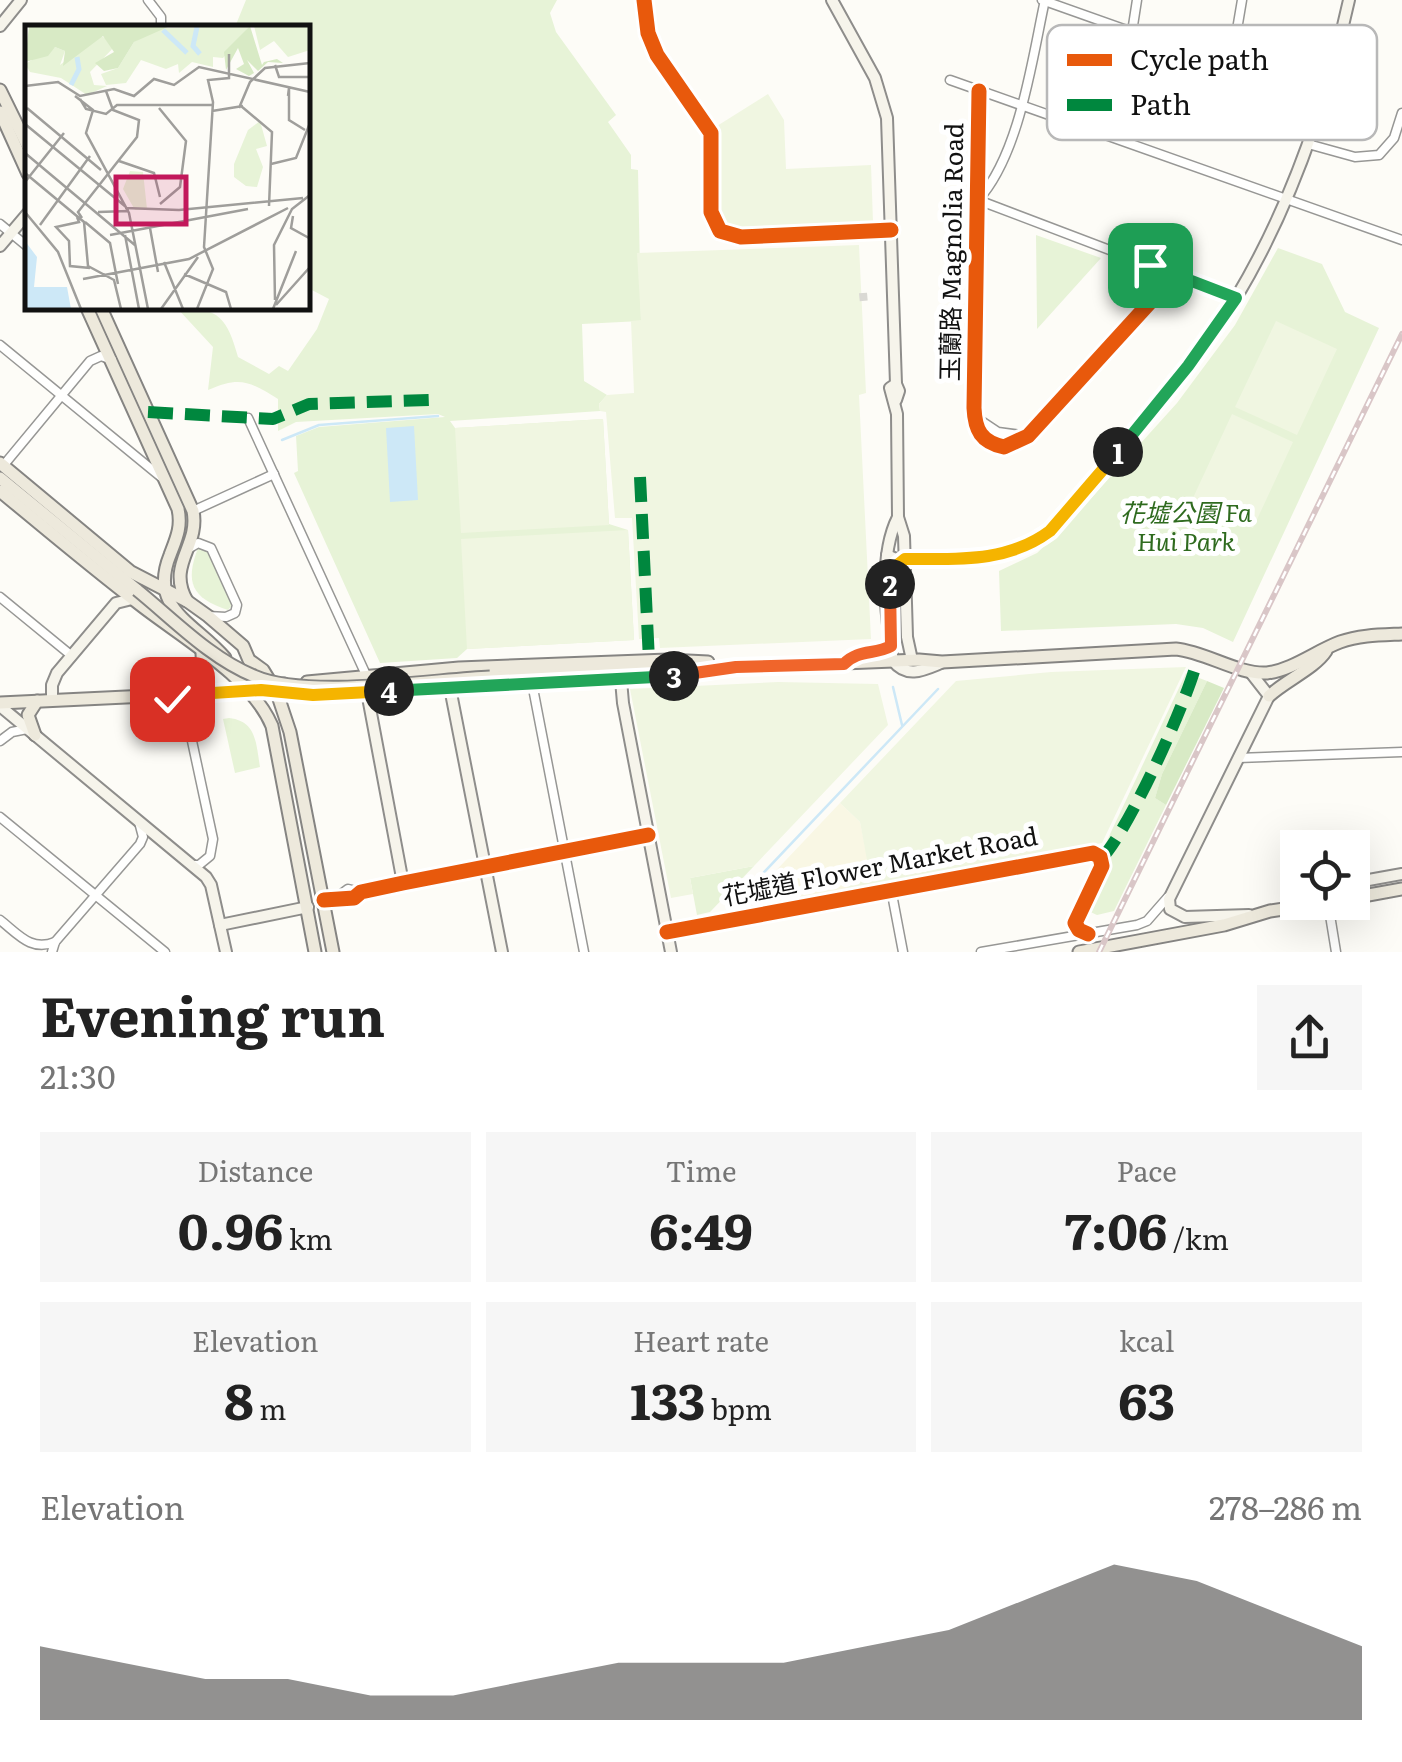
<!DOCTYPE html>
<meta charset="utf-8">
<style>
body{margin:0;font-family:Literata,"Noto Sans TC",serif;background:#f6f6f6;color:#222;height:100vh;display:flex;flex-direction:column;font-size:38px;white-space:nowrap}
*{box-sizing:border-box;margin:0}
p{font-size:32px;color:#767676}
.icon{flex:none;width:55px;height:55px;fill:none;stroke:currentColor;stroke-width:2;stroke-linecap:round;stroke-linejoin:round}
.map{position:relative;height:952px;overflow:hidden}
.details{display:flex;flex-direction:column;background:#fff;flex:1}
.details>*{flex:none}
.tools{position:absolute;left:1280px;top:830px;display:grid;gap:20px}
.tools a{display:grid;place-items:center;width:90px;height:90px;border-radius:0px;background:#fff;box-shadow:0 10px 40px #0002;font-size:50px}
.pin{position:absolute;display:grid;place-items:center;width:85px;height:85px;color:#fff;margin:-42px;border-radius:20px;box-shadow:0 5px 15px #0006}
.km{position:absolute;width:50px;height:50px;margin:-25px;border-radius:50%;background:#222;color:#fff;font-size:28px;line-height:50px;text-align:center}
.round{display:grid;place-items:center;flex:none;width:105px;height:105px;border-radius:0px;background:#f6f6f6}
.summary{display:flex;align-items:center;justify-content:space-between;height:170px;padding:0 40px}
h1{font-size:55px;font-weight:700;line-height:75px}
.metrics{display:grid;grid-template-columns:repeat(3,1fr);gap:15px;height:170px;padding:10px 40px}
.metrics div{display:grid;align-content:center;border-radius:0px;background:#f6f6f6;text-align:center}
.metrics b{font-size:50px;font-weight:700}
.metrics small{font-size:28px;font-weight:400}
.metrics p{font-size:28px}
.chart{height:280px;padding:20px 40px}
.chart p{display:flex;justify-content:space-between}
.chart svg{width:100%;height:180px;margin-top:10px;fill:#646362;opacity:.7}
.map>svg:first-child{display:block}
</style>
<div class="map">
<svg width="1402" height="952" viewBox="0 0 1402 952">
<rect width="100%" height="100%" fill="#fdfcf7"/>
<!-- farmland -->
<path fill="#f9f7e4" d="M 840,803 L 860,822 L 868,861 L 843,866 L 848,892 L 755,909 L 747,901 Z"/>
<!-- green -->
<g fill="#e7f3d7">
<path d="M 246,0 L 557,0 L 550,13 L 556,32 L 616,115 L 608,122 L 631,155 L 631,169 L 638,170 L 641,321 L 582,324 L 584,381 L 607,395 L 599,404 L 600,411 L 450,421 L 455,428 L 603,419 L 609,524 L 628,530 L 634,640 L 467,649 L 457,658 L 380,663 L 294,473 L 298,471 L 296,436 L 319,427 L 445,417 L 438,414 L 296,422 L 278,431 L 278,399 C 249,381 240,376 208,390 L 213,347 L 177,308 C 218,307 227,317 238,357 L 269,374 L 279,366 L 288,371 L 317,329 L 329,299 L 308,288 L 308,28 L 235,27 Z"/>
<path d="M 1036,235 L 1101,258 L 1037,329 L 1037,321 Z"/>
<path d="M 1278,248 L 1322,264 L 1345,312 L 1379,328 L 1233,642 L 1203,628 L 1176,624 L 1001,631 L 999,571 L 1037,553 L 1065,527 L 1177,403 L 1235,325 Z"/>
<path d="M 203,547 L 209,552 L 233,604 L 228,610 C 191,598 185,582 198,548 Z"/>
<path d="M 1186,673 L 1207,681 L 1162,774 L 1155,798 L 1166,805 L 1114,911 L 1097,915 L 1086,910 L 1112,854 L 1103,849 Z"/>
<path d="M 229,718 C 257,721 256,744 260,767 L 235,773 L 223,719 Z"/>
<path d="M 754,866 L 710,912 L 697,915 L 690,878 Z"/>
</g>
<!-- forest -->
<path fill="#d8eac5" d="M 1207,681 L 1224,688 L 1166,805 L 1155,798 L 1162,774 Z"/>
<!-- pitch -->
<g fill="#f0f6e1">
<path d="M 768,94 L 784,120 L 786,169 L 871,165 L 873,222 L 735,228 L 724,222 L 720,212 L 721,141 L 717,126 Z"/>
<path d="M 859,245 L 866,393 L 859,395 L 871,639 L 660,648 L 659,638 L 639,639 L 632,518 L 615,518 L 606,412 L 600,411 L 599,404 L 607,395 L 634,393 L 631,321 L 641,320 L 637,253 Z"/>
<path d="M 1276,321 L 1337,349 L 1297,435 L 1235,407 Z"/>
<path d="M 1232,414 L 1293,442 L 1253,528 L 1192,500 Z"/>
<path d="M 603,419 L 609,525 L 461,533 L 455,428 Z"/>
<path d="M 628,530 L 634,640 L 467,649 L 461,539 Z"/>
<path d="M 1186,667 L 1102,843 L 848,892 L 843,866 L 867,860 L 860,822 L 840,803 L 956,681 L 1051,672 Z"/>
<path d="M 778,682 L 878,684 L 888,725 L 754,866 L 690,878 L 693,894 L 671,898 L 630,689 Z"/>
</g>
<!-- water -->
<path fill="#cde8f7" d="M 414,426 L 418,500 L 390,502 L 386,428 Z"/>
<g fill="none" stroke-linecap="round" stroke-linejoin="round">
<!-- stream -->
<g stroke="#cde8f7" stroke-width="2.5">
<path d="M 282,440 L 319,425 L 438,416"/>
<path d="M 893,687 L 902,725"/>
<path d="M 731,907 L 938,689"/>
</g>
<!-- street-tunnel -->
<path stroke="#dad9d4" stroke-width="8" stroke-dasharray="8 4" stroke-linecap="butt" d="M 863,293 L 864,304"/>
<!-- street casing -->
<g stroke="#979795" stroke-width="11">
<g id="street">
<path d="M 148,0 L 161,17 L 161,28"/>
<path d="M 644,0 L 648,33 L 657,55 L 711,133 L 711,212 L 720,231 L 741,237 L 891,230"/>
<path d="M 1042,0 L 1324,100"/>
<path d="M 1045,0 C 1032,59 1020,154 978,200 L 1236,298"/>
<path d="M 1132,32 L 1137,0"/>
<path d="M 1231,65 L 1242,0"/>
<path d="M 950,80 L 1402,240"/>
<path d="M 979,91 L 974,408 C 975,430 981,442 1004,447 L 1028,436 L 1175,275"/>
<path d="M 1308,144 L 1355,157 L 1379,155 L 1394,138 L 1402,113"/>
<path d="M 0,224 L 28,247"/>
<path d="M 0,345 L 161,477"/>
<path d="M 248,418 L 367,677"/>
<path d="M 977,418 L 998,432 L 1028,436"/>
<path d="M 3,466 L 90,361 L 101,356 L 112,360"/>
<path d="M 193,511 L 274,474"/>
<path d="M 188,549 L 198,543 L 211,548 L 237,605 L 235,613 L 226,617 L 208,616"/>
<path d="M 0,597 L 72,656"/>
<path d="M 532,683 L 584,952"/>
<path d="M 169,698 L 186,713 L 213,839 L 210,856 L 199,865 L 192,865"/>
<path d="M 0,741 L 12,732 L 27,729"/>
<path d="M 1238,758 L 1402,752"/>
<path d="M 0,817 L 165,952"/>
<path d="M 403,883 L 648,835"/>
<path d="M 891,889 L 903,952"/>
<path d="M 336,898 L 348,889 L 361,892"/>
<path d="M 1328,903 L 1336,952"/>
<path d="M 0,920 C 18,934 31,952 55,942"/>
<path d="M 667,932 L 1093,853 L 1100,857 L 1102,866 L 1075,923 L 1079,930 L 1088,934"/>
<path d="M 52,952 L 55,942 L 140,844 L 143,837 L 139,822"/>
<path d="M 981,952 L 1137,925 L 1147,921 L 1168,897"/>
</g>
</g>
<!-- secondary casing -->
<g stroke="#8e8d8b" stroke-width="14">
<g id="secondary">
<path d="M 832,0 L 875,78 L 887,118 L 896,384 L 899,391 L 896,400"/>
<path d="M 0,26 L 21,0"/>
<path d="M 0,246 L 28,213"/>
<path d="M 896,384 L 890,388 L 897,414 L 898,517 L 904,536 L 907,637 L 912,660"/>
<path d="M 898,517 C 878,556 886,618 893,661 C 907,679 924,670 941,663"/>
<path d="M 887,555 L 896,559 C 938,559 986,565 1025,547 C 1060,531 1085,490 1110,461 C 1154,409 1200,357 1236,298 C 1291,206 1326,104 1349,0"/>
<path d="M 621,680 L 623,703 L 671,952"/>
<path d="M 449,683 L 502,952"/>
<path d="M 52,700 L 52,685 L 57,673 L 116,603 L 132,599"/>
<path d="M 0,706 L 206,877 L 211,885 L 226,952"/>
<path d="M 1352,883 L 1402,874"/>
<path d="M 324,900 L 354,898 L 361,892 L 403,883 L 367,692"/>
<path d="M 1249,915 L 1185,917 L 1170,909 L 1169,899 L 1269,696 L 1251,673"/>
<path d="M 220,925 L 308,907"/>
</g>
</g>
<!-- primary casing -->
<g stroke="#858482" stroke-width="15">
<g id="primary">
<path d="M 0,90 L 28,147"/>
<path d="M 0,112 L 28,174"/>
<path d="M 87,308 L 178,509 C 182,527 176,539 170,555 C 148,609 195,623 225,658"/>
<path d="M 101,308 L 193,511 C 200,547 166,564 187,601"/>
<path d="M 0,463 L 131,572 L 187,601 L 208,616 L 243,646 L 249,660 L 263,670 L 277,693 L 290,732 L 333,952"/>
<path d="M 0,478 L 137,590"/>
<path d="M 0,491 C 46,529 91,567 138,603 C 181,637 251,676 272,726 L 315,952"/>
<path d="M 844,663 L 856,654 L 891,646"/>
<path d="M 490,677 L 919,660 L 942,662 L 1176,649 C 1206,652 1239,675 1267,673 C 1292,670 1316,651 1340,642 C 1360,635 1381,635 1402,634"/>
<path d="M 307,682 L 459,668 L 668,660 L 708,662"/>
<path d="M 275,692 L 313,695 L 681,675"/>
<path d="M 186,694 L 203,678 L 202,653"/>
<path d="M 1269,696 C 1285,681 1315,668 1326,651"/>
<path d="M 0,703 L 252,691 L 284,684"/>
<path d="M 35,735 L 28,715 L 37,701"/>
<path d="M 1352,898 L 1402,889"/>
<path d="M 1079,952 L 1224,925 L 1270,911 L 1330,902"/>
</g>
</g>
<!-- street -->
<use href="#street" stroke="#fffffe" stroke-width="8"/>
<!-- secondary -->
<use href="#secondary" stroke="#f6f4eb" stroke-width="10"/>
<!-- primary -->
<use href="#primary" stroke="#ede9dc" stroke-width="11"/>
<!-- rail casing -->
<g stroke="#d9c6c7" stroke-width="6">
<path id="rail" d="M 1099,952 L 1402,334"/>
</g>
<!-- rail -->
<use href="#rail" stroke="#fff" stroke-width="2.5" stroke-dasharray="8" stroke-linecap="butt"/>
<!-- primary-bridge casing -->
<g stroke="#858482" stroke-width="15" stroke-linecap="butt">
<path id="primary-bridge" d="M 137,590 C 174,620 210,658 254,676 C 306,699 429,680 490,677"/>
</g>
<!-- primary-bridge -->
<use href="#primary-bridge" stroke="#ede9dc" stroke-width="11"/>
<!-- quiet -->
<g stroke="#00873e" stroke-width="12" stroke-dasharray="25 12" stroke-linecap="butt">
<path d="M 148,412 L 273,419 L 309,404 L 430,400"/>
<path d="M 640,477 L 649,660"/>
<path d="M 1101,859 C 1129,830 1183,709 1195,668"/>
</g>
<!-- cycleway casing -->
<g stroke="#fff" stroke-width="21">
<g id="cycleway">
<path d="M 644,0 L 648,33 L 657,55 L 711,133 L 711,212 L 720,231 L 741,237 L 891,230"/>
<path d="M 979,91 L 974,408 C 975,430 981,442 1004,447 L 1028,436 L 1175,275"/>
<path d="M 324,900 L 354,898 L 361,892 L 403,883 L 648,835"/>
<path d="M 667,932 L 1093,853 L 1100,857 L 1102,866 L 1075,923 L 1079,930 L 1088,934"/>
</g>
</g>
<!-- cycleway -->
<use href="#cycleway" stroke="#e8590c" stroke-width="15"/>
</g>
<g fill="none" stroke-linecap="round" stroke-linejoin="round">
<!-- split-1 casing -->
<g stroke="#fff" stroke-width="20">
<path id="split-1" d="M 1118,452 L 1188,366 L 1236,298 L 1150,265"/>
</g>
<!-- split-2 casing -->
<g stroke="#fff" stroke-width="20">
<path id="split-2" d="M 890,584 L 894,568 L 905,559 C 957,559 1007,563 1050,531 L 1118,452"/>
</g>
<!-- split-3 casing -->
<g stroke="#fff" stroke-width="20">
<path id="split-3" d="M 674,676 L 736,667 L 844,664 C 858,649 875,655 891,646 L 890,584"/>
</g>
<!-- split-4 casing -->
<g stroke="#fff" stroke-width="20">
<path id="split-4" d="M 389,691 L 674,676"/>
</g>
<!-- split-5 casing -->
<g stroke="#fff" stroke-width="20">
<path id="split-5" d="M 172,699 L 165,696 L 261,690 L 313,695 L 389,691"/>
</g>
<!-- split-1 -->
<use href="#split-1" stroke="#22a559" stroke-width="12"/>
<!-- split-2 -->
<use href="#split-2" stroke="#f5b400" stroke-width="12"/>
<!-- split-3 -->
<use href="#split-3" stroke="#f0652b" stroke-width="12"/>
<!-- split-4 -->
<use href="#split-4" stroke="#22a559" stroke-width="12"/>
<!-- split-5 -->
<use href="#split-5" stroke="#f5b400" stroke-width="12"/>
</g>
<g text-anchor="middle" stroke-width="10" stroke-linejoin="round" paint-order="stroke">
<!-- street labels -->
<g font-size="25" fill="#111" stroke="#fff">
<text transform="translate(952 252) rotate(-89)" y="9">玉蘭路 Magnolia Road</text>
<text transform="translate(880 866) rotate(-11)" y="9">花墟道 Flower Market Road</text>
</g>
<!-- park labels -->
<g font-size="25" font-style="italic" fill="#2f6b1f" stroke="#fff">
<text x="1186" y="522">花墟公園 Fa<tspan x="1186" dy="29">Hui Park</tspan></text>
</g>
</g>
<!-- overview -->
<g transform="translate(25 25)">
<rect width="285" height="285" fill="#fdfcf7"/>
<path d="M 225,1 L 198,33 L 188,32 L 188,42 L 167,37 L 154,48 L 153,39 L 141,44 L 116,35 L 101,58 L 81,60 L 76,49 L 93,43 L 109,17 L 133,3 ZM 229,1 L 285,1 L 285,25 L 263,32 L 249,16 L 235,25 ZM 74,10 L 92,19 L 65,47 L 69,60 L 82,61 L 62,70 L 36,53 L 5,47 L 0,39 L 30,22 L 40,26 L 35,40 ZM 235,96 L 242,121 L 231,124 L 238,142 L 232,162 L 221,161 L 209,152 L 209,139 L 223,105 ZM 105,146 L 118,147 L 122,184 L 110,185 L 98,164 Z" fill="#e7f3d7"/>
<path d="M 4,1 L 145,1 L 109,17 L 93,43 L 79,46 L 70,38 L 89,27 L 78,11 L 38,41 L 40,26 L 30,22 L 23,31 L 0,37 ZM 225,1 L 237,40 L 239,37 L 252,34 L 258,38 L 243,37 L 233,46 L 222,35 L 229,48 L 224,51 L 211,44 L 219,39 L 213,23 L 201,45 L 199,27 Z" fill="#d8eac5"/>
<path d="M 0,216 L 12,232 L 9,262 L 42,262 L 46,284 L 0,284 Z" fill="#cde8f7"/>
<path fill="none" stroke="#cde8f7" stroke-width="5" d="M 172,2 L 168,21 L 175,29M 138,5 L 162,28M 46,60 L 54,44 L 52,32"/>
<path fill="none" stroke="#9f9e9b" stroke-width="2.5" d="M 250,40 L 254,52 L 285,52M 0,61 L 33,57 L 55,71 L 89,64 L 109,71 L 129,54 L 149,60 L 174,42 L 285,67M 50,71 L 68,85 L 61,108 L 104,188 L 123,284M 263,71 L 264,63 L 264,95 L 280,105M 55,74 L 61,84 L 81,89 L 92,80 L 188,80M 216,81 L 247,107 L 244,181M 2,83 L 76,145M 134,83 L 161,116 L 155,162 L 135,179M 214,83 L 225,57 L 240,43 L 285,38M 187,86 L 218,81M 0,99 L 101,182M 0,128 L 111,221M 94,136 L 129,148 L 135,172M 246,139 L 271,133 L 285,98M 0,148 L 59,197 L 63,241 L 89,255 L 96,284M 0,157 L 39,108M 100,183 L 154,185 L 278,173M 0,187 L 33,227 L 56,284M 73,187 L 104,186M 268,191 L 266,203 L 284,213M 52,192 L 54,197 L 31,202 L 44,216 L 45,241 L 65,243M 57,193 L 53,187 L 112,112 L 114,95 L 88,85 L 81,66M 60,197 L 85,218 L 93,259M 15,200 L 65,131M 125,203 L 133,247M 85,210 L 223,184M 100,210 L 114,284M 139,237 L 158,284M 159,249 L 201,267 L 206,284M 58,254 L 164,234 L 263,183M 250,275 L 249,220 L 267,184 L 285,170M 251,280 L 285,242M 136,284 L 173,232M 172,284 L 188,244 L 179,222 L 188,77 L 183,55 L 204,53 L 204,29M 248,284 L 271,226"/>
<path fill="#c2185b" fill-opacity="0.15" stroke="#c2185b" stroke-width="5" d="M 91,152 L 161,152 L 161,199 L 91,199 Z"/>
<rect width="285" height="285" fill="none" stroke="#111" stroke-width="5"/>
</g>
<!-- legend -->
<rect x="1047" y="25" width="330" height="115" rx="15" fill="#fff" stroke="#b8b8b8" stroke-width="2.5"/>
<rect x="1067" y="54" width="45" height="12" fill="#e8590c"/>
<rect x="1067" y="99" width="45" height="12" fill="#00873e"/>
<g font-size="28" fill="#111">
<text x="1130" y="70">Cycle path</text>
<text x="1130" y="115">Path</text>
</g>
</svg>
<div class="tools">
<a><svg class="icon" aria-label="locate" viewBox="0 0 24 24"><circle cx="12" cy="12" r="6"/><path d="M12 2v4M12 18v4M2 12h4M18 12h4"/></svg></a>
</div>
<div class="pin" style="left:1150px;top:265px;background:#1e9e55"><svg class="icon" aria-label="arrive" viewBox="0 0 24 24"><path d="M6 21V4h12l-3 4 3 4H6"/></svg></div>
<div class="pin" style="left:172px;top:699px;background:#d93025"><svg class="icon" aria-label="check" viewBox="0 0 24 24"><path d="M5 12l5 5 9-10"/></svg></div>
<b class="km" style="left:1118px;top:452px">1</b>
<b class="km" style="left:890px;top:584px">2</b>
<b class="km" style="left:674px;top:676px">3</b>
<b class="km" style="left:389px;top:691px">4</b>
</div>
<section class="details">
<div class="summary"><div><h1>Evening run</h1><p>21:30</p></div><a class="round"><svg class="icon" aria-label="share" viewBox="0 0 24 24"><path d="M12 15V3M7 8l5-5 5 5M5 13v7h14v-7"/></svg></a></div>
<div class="metrics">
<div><p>Distance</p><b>0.96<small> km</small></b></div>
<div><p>Time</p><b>6:49</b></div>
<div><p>Pace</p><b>7:06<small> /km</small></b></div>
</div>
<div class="metrics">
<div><p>Elevation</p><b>8<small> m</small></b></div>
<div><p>Heart rate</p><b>133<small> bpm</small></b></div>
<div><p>kcal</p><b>63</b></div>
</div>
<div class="chart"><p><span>Elevation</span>278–286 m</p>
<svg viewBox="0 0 160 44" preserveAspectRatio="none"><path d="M0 44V26L10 30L20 34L30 34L40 38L50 38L60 34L70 30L80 30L90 30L100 26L110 22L120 14L130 6L140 10L150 18L160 26V44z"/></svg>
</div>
</section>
